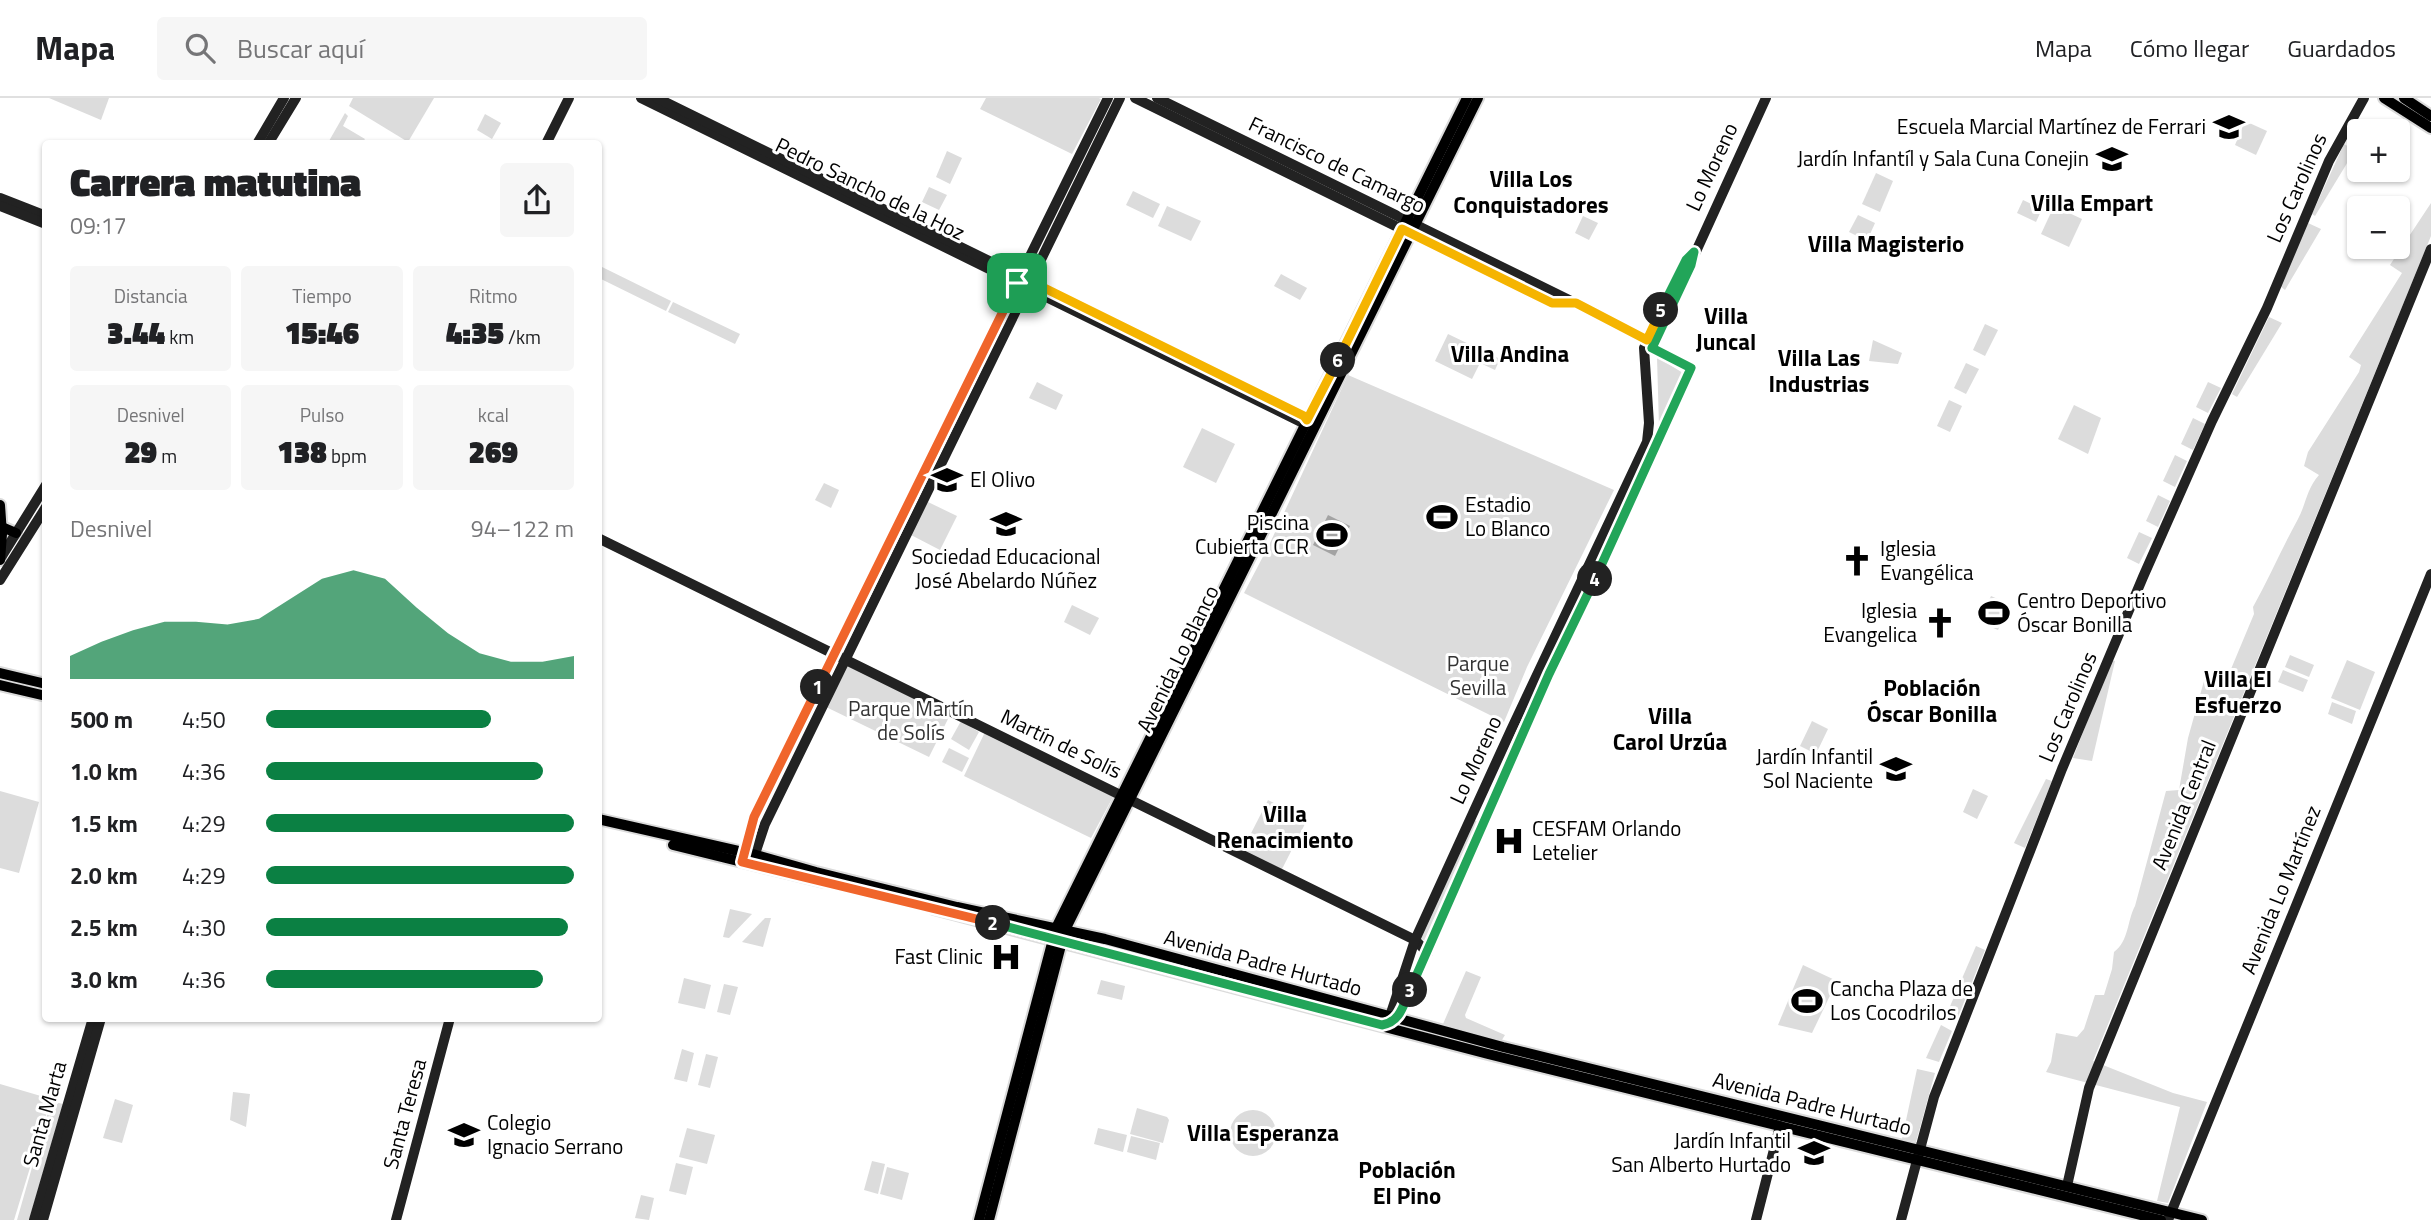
<!DOCTYPE html>
<html lang="es">
<meta charset="utf-8">
<style>
body{margin:0;font-family:"Titillium Web",sans-serif;background:#f6f6f6;color:#202124;height:100vh;display:flex;flex-direction:column;font-size:26px;white-space:nowrap}
*{box-sizing:border-box;margin:0}
p{font-size:23px;color:#757577}
.icon{flex:none;width:38px;height:38px;fill:none;stroke:currentColor;stroke-width:2;stroke-linecap:round;stroke-linejoin:round}
.map{position:relative;flex:1;overflow:hidden}
.drawer{position:absolute;left:42px;top:42px;width:560px;height:882px;display:flex;flex-direction:column;background:#fff;border-radius:7px;box-shadow:0 2px 5px #0004}
.drawer>*{flex:none}
.controls{position:absolute;left:2347px;top:21px;display:grid;gap:14px}
.controls a{display:grid;place-items:center;width:63px;height:63px;border-radius:7px;background:#fff;box-shadow:0 2px 5px #0004;font-size:35px}
.pin{position:absolute;display:grid;place-items:center;width:60px;height:60px;color:#fff;margin:-30px;border-radius:14px;box-shadow:0 4px 10px #0006}
.km{position:absolute;width:35px;height:35px;margin:-18px;border-radius:50%;background:#222;color:#fff;font-size:19px;line-height:35px;text-align:center}
.round{display:grid;place-items:center;flex:none;width:74px;height:74px;border-radius:7px;background:#f6f6f6}
.summary{display:flex;align-items:center;justify-content:space-between;height:119px;padding:0 28px}
h1{font-size:38px;font-weight:800;line-height:52px}
.figures{display:grid;grid-template-columns:repeat(3,1fr);gap:10px;height:119px;padding:7px 28px}
.figures div{display:grid;align-content:center;border-radius:7px;background:#f6f6f6;text-align:center}
.figures b{font-size:30px;font-weight:800}
.figures small{font-size:19px;font-weight:400}
.figures p{font-size:19px}
.chart{height:196px;padding:14px 28px}
.chart p{display:flex;justify-content:space-between}
.chart svg{width:100%;height:126px;margin-top:7px;fill:#0b8043;opacity:.7}
ul{padding:0 28px;list-style:none;font-size:23px}
li{display:grid;grid-template-columns:112px 84px 1fr;align-items:center;height:52px}
li i{height:18px;border-radius:9px;background:#0b8043}
header{display:flex;align-items:center;gap:42px;box-sizing:border-box;height:98px;padding:0 35px;background:#fff;border-bottom:2px solid #e0e0e0}
header strong{font-size:33px}
nav{display:flex;gap:38px;margin-inline-start:auto;font-size:24px}
.search{width:490px;height:63px;background:#f6f6f6;display:flex;align-items:center;gap:18px;box-sizing:border-box;padding:0 24px;border-radius:7px;color:#757577;font-size:26px}
.map>svg:first-child{display:block}
</style>
<header>
<strong>Mapa</strong>
<div class="search"><svg class="icon" aria-label="search" viewBox="0 0 24 24"><circle cx="10" cy="10" r="6"/><path d="M15 15l6 6"/></svg>Buscar aquí</div>
<nav><a>Mapa</a><a>Cómo llegar</a><a>Guardados</a></nav>
</header>
<div class="map">
<svg width="2431" height="1122" viewBox="0 0 2431 1122">
<rect width="100%" height="100%" fill="#fff"/>
<!-- green -->
<g fill="#dcdcdc">
<path d="M 49,0 L 109,0 L 101,22 Z"/>
<path d="M 353,0 L 434,0 L 408,44 L 349,8 Z"/>
<path d="M 986,0 L 1099,0 L 1101,1 L 1072,56 L 980,11 Z"/>
<path d="M 345,15 L 348,18 L 343,28 L 365,41 L 362,45 L 333,45 L 329,43 Z"/>
<path d="M 485,16 L 501,25 L 492,41 L 477,32 Z"/>
<path d="M 2245,23 L 2267,33 L 2256,57 L 2235,47 Z"/>
<path d="M 2344,46 L 2355,52 L 2315,118 L 2312,116 Z"/>
<path d="M 947,53 L 962,60 L 950,86 L 936,79 Z"/>
<path d="M 1876,75 L 1893,83 L 1880,114 L 1862,106 Z"/>
<path d="M 929,89 L 947,97 L 939,112 L 922,104 Z"/>
<path d="M 1133,93 L 1160,106 L 1153,120 L 1126,107 Z"/>
<path d="M 2023,102 L 2042,111 L 2036,124 L 2017,115 Z"/>
<path d="M 2431,105 L 2431,138 L 2093,963 L 2173,995 L 2207,1004 L 2168,1105 L 2157,1103 L 2180,1009 L 2046,974 L 2051,964 L 2056,935 L 2077,939 L 2084,931 L 2095,897 L 2104,897 L 2112,871 L 2114,854 C 2129,843 2127,823 2135,808 L 2166,693 L 2179,692 L 2188,640 L 2204,583 L 2210,579 L 2226,583 L 2254,516 L 2253,509 C 2269,480 2282,450 2298,421 C 2306,406 2307,390 2319,377 L 2304,368 L 2308,354 L 2359,274 L 2361,267 L 2349,259 L 2402,175 L 2390,167 Z"/>
<path d="M 1167,108 L 1201,123 L 1191,143 L 1158,128 Z"/>
<path d="M 2054,108 L 2082,121 L 2069,149 L 2041,136 Z"/>
<path d="M 1858,117 L 1875,125 L 1867,143 L 1849,134 Z"/>
<path d="M 1583,118 L 1598,125 L 1589,142 L 1575,135 Z"/>
<path d="M 2308,125 L 2321,131 L 2285,192 L 2280,188 Z"/>
<path d="M 598,167 L 671,203 L 666,213 L 599,180 Z"/>
<path d="M 1281,176 L 1307,190 L 1300,202 L 1274,188 Z"/>
<path d="M 673,204 L 740,236 L 735,246 L 668,214 Z"/>
<path d="M 2269,219 L 2282,225 L 2237,299 L 2232,296 Z"/>
<path d="M 1985,226 L 1998,232 L 1985,258 L 1973,252 Z"/>
<path d="M 1448,236 L 1500,261 L 1495,272 L 1480,265 L 1472,281 L 1435,263 Z"/>
<path d="M 1873,242 L 1902,255 L 1898,266 L 1869,263 Z"/>
<path d="M 1657,259 L 1683,275 L 1659,329 Z"/>
<path d="M 1966,265 L 1979,271 L 1966,296 L 1954,290 Z"/>
<path d="M 1348,277 L 1614,392 L 1527,569 L 1504,624 L 1244,495 L 1270,445 Z"/>
<path d="M 1037,284 L 1063,297 L 1056,312 L 1029,300 Z"/>
<path d="M 2208,284 L 2221,290 L 2208,315 L 2196,309 Z"/>
<path d="M 1949,302 L 1962,308 L 1950,334 L 1937,328 Z"/>
<path d="M 2074,307 L 2101,320 L 2088,356 L 2058,341 Z"/>
<path d="M 2193,320 L 2205,326 L 2193,352 L 2181,346 Z"/>
<path d="M 1202,330 L 1235,346 L 1216,385 L 1183,369 Z"/>
<path d="M 2175,357 L 2187,363 L 2175,389 L 2163,383 Z"/>
<path d="M 824,385 L 839,392 L 831,410 L 815,402 Z"/>
<path d="M 2158,397 L 2170,403 L 2158,429 L 2146,423 Z"/>
<path d="M 928,404 L 957,418 L 940,452 L 911,437 Z"/>
<path d="M 2139,434 L 2152,440 L 2139,466 L 2127,460 Z"/>
<path d="M 1991,498 L 2009,506 L 1998,532 L 1979,524 Z"/>
<path d="M 1072,507 L 1099,520 L 1090,537 L 1064,524 Z"/>
<path d="M 2290,557 L 2314,567 L 2309,579 L 2285,569 Z"/>
<path d="M 2111,562 L 2115,563 L 2092,663 L 2073,660 Z"/>
<path d="M 2347,562 L 2375,574 L 2360,612 L 2331,600 Z"/>
<path d="M 847,565 L 951,615 L 929,659 L 826,609 Z"/>
<path d="M 2283,572 L 2308,582 L 2303,594 L 2278,584 Z"/>
<path d="M 2332,604 L 2356,613 L 2352,626 L 2328,616 Z"/>
<path d="M 961,623 L 979,634 L 969,652 L 951,641 Z"/>
<path d="M 1812,623 L 1828,631 L 1816,656 L 1800,648 Z"/>
<path d="M 985,634 L 1114,697 L 1091,740 L 964,678 Z"/>
<path d="M 949,650 L 969,660 L 962,674 L 942,664 Z"/>
<path d="M 2046,681 L 2052,683 L 2025,750 L 2014,745 Z"/>
<path d="M 1973,691 L 1988,698 L 1977,721 L 1963,714 Z"/>
<path d="M 0,693 L 39,704 L 19,775 L 0,770 Z"/>
<path d="M 1268,702 L 1307,722 L 1281,773 L 1242,753 Z"/>
<path d="M 1472,720 L 1479,725 L 1425,843 L 1418,839 Z"/>
<path d="M 730,811 L 752,816 L 729,840 L 723,839 Z"/>
<path d="M 765,820 L 771,820 L 763,849 L 742,844 Z"/>
<path d="M 1976,848 L 1985,852 L 1956,924 L 1945,920 Z"/>
<path d="M 1803,867 L 1837,883 L 1812,935 L 1778,927 Z"/>
<path d="M 1466,873 L 1481,879 L 1465,917 L 1466,920 L 1505,937 L 1500,945 L 1444,929 L 1443,926 Z"/>
<path d="M 684,880 L 711,887 L 705,911 L 678,905 Z"/>
<path d="M 1101,882 L 1125,888 L 1122,902 L 1097,896 Z"/>
<path d="M 724,886 L 738,889 L 730,917 L 717,914 Z"/>
<path d="M 1941,927 L 1952,933 L 1939,964 L 1926,960 Z"/>
<path d="M 682,951 L 694,955 L 687,984 L 674,981 Z"/>
<path d="M 706,956 L 718,959 L 710,990 L 698,987 Z"/>
<path d="M 1917,971 L 1935,975 L 1916,1044 L 1902,1041 Z"/>
<path d="M 0,986 L 51,1001 L 14,1122 L 0,1122 Z"/>
<path d="M 233,994 L 250,996 L 246,1029 L 230,1022 Z"/>
<path d="M 115,1001 L 133,1007 L 122,1045 L 103,1040 Z"/>
<path d="M 51,1003 L 63,1006 L 29,1122 L 17,1122 Z"/>
<path d="M 1137,1010 L 1167,1019 L 1169,1022 L 1163,1045 L 1130,1036 Z"/>
<circle cx="1253" cy="1035" r="23"/>
<path d="M 687,1030 L 715,1037 L 707,1066 L 679,1059 Z"/>
<path d="M 1098,1030 L 1127,1037 L 1123,1054 L 1094,1046 Z"/>
<path d="M 1131,1038 L 1160,1045 L 1156,1062 L 1127,1054 Z"/>
<path d="M 872,1063 L 885,1066 L 878,1096 L 864,1092 Z"/>
<path d="M 676,1065 L 693,1069 L 686,1097 L 669,1093 Z"/>
<path d="M 887,1069 L 909,1075 L 902,1102 L 880,1096 Z"/>
<path d="M 641,1097 L 654,1100 L 649,1122 L 635,1120 Z"/>
</g>
<!-- water -->
<path fill="#a3a3a3" d="M 1328,417 L 1350,428 L 1335,458 L 1313,447 Z"/>
<g fill="none" stroke-linecap="round" stroke-linejoin="round">
<!-- primary casing -->
<g stroke="#dbdbdb" stroke-width="14">
<g id="primary">
<path d="M 2384,0 L 2431,30"/>
<path d="M 2404,0 L 2431,18"/>
<path d="M 0,407 L 2,436 L 0,462"/>
<path d="M 2,429 L 16,435"/>
<path d="M 0,575 L 46,586"/>
<path d="M 0,587 L 46,598"/>
<path d="M 598,721 L 756,757 L 816,774 L 957,809 L 1105,841 L 1503,949 L 2202,1122"/>
<path d="M 673,747 L 824,784"/>
<path d="M 934,811 L 1488,956 L 2161,1122"/>
<path d="M 979,1122 L 1056,830 L 1467,0"/>
<path d="M 989,1122 L 1065,832 L 1478,0"/>
</g>
</g>
<!-- secondary -->
<g stroke="#222" stroke-width="10">
<path d="M 641,0 L 1301,324 L 1307,322"/>
<path d="M 657,0 L 1305,318 L 1312,324"/>
<path d="M 1135,0 L 1552,205 L 1562,207 L 1576,205"/>
<path d="M 1157,0 L 1567,201 L 1647,242"/>
<path d="M 257,46 L 284,0"/>
<path d="M 268,46 L 296,0"/>
<path d="M 546,46 L 569,0"/>
<path d="M 0,100 L 46,118"/>
<path d="M 0,108 L 46,126"/>
<path d="M 598,440 L 1415,842 L 1428,855"/>
<path d="M 0,461 L 46,387"/>
<path d="M 0,482 L 46,409"/>
<path d="M 743,759 L 754,718 L 1108,0"/>
<path d="M 753,762 L 765,726 L 1120,0"/>
<path d="M 1390,918 L 1415,842 L 1511,632 L 1647,344 L 1649,325 L 1644,250 L 1686,162 L 1694,154"/>
<path d="M 1398,921 L 1549,576 L 1629,408 L 1691,270 L 1652,250 L 1766,0"/>
<path d="M 2067,1088 L 2089,990 L 2431,151"/>
<path d="M 34,1122 L 93,920"/>
<path d="M 43,1122 L 101,920"/>
<path d="M 396,1122 L 450,920"/>
<path d="M 1756,1122 L 1780,1028"/>
<path d="M 1901,1122 L 1934,999 L 2062,671 L 2143,479 L 2212,323 L 2267,210 L 2329,63 L 2364,0"/>
<path d="M 2168,1122 L 2431,476"/>
</g>
<!-- primary -->
<use href="#primary" stroke="#000" stroke-width="10"/>
</g>
<g fill="none" stroke-linecap="round" stroke-linejoin="round">
<!-- split-1 casing -->
<g stroke="#fff" stroke-width="14">
<path id="split-1" d="M 818,589 L 1017,185"/>
</g>
<!-- split-2 casing -->
<g stroke="#fff" stroke-width="14">
<path id="split-2" d="M 818,589 L 754,719 L 742,764 L 993,825"/>
</g>
<!-- split-3 casing -->
<g stroke="#fff" stroke-width="14">
<path id="split-3" d="M 993,825 L 1382,927 C 1400,924 1403,908 1410,892"/>
</g>
<!-- split-4 casing -->
<g stroke="#fff" stroke-width="14">
<path id="split-4" d="M 1410,892 L 1549,576 L 1595,481"/>
</g>
<!-- split-5 casing -->
<g stroke="#fff" stroke-width="14">
<path id="split-5" d="M 1595,481 L 1691,270 L 1652,250 L 1691,167 L 1694,154 L 1686,162 L 1661,212"/>
</g>
<!-- split-6 casing -->
<g stroke="#fff" stroke-width="14">
<path id="split-6" d="M 1338,262 L 1402,131 L 1552,205 L 1576,205 L 1647,242 L 1661,212"/>
</g>
<!-- split-7 casing -->
<g stroke="#fff" stroke-width="14">
<path id="split-7" d="M 1017,185 L 1020,178 L 1304,318 L 1307,322 L 1338,262"/>
</g>
<!-- split-1 -->
<use href="#split-1" stroke="#f0652b" stroke-width="9"/>
<!-- split-2 -->
<use href="#split-2" stroke="#f0652b" stroke-width="9"/>
<!-- split-3 -->
<use href="#split-3" stroke="#22a559" stroke-width="9"/>
<!-- split-4 -->
<use href="#split-4" stroke="#22a559" stroke-width="9"/>
<!-- split-5 -->
<use href="#split-5" stroke="#22a559" stroke-width="9"/>
<!-- split-6 -->
<use href="#split-6" stroke="#f5b400" stroke-width="9"/>
<!-- split-7 -->
<use href="#split-7" stroke="#f5b400" stroke-width="9"/>
</g>
<!-- icons -->
<defs>
<g id="school-bare" transform="scale(2.415)"><path d="M0-5L7-2L0 1L-7-2ZM-4 1L0 2.5L4 1V4Q0 6-4 4Z" fill="#000" stroke="#fff" stroke-width="2.5" paint-order="stroke"/></g>
<g id="stadium-bare" transform="scale(2.415)"><path d="M0-5a6.5 5 0 1 0 0 10a6.5 5 0 1 0 0-10ZM-3.5-1.8h7v3.6h-7Z" fill="#000" stroke="#fff" stroke-width="2.5" paint-order="stroke"/></g>
<g id="church-bare" transform="scale(2.415)"><path d="M-1.2-6h2.4v3.5h3.3v2.4h-3.3V6h-2.4V-.1h-3.3v-2.4h3.3Z" fill="#000" stroke="#fff" stroke-width="2.5" paint-order="stroke"/></g>
<g id="hospital-bare" transform="scale(2.415)"><path d="M-5-5h3v3.5h4V-5h3V5h-3V1.5h-4V5h-3Z" fill="#000" stroke="#fff" stroke-width="2.5" paint-order="stroke"/></g>
</defs>
<g fill-rule="evenodd">
<use href="#school-bare" x="2229" y="29"/>
<use href="#school-bare" x="2112" y="61"/>
<use href="#school-bare" x="947" y="382"/>
<use href="#stadium-bare" x="1442" y="419"/>
<use href="#school-bare" x="1006" y="426"/>
<use href="#stadium-bare" x="1332" y="437"/>
<use href="#church-bare" x="1857" y="463"/>
<use href="#stadium-bare" x="1994" y="515"/>
<use href="#church-bare" x="1940" y="525"/>
<use href="#school-bare" x="1896" y="671"/>
<use href="#hospital-bare" x="1509" y="743"/>
<use href="#hospital-bare" x="1006" y="859"/>
<use href="#stadium-bare" x="1807" y="903"/>
<use href="#school-bare" x="464" y="1037"/>
<use href="#school-bare" x="1814" y="1055"/>
</g>
<g text-anchor="middle" stroke-width="6" stroke-linejoin="round" paint-order="stroke">
<!-- poi labels -->
<g font-size="21" fill="#000" stroke="#fff" text-anchor="end">
<text x="2206" y="36">Escuela Marcial Martínez de Ferrari</text>
<text x="2089" y="68">Jardín Infantíl y Sala Cuna Conejin</text>
<text x="970" y="389" text-anchor="start">El Olivo</text>
<text x="1465" y="414" text-anchor="start">Estadio<tspan x="1465" dy="24">Lo Blanco</tspan></text>
<text x="1309" y="432">Piscina<tspan x="1309" dy="24">Cubierta CCR</tspan></text>
<text x="1880" y="458" text-anchor="start">Iglesia<tspan x="1880" dy="24">Evangélica</tspan></text>
<text x="1006" y="466" text-anchor="middle">Sociedad Educacional<tspan x="1006" dy="24">José Abelardo Núñez</tspan></text>
<text x="2017" y="510" text-anchor="start">Centro Deportivo<tspan x="2017" dy="24">Óscar Bonilla</tspan></text>
<text x="1917" y="520">Iglesia<tspan x="1917" dy="24">Evangelica</tspan></text>
<text x="1873" y="666">Jardín Infantil<tspan x="1873" dy="24">Sol Naciente</tspan></text>
<text x="1532" y="738" text-anchor="start">CESFAM Orlando<tspan x="1532" dy="24">Letelier</tspan></text>
<text x="983" y="866">Fast Clinic</text>
<text x="1830" y="898" text-anchor="start">Cancha Plaza de<tspan x="1830" dy="24">Los Cocodrilos</tspan></text>
<text x="487" y="1032" text-anchor="start">Colegio<tspan x="487" dy="24">Ignacio Serrano</tspan></text>
<text x="1791" y="1050">Jardín Infantil<tspan x="1791" dy="24">San Alberto Hurtado</tspan></text>
</g>
<!-- street labels -->
<g font-size="21" fill="#000" stroke="#fff">
<text transform="translate(1337 67) rotate(26)" y="7">Francisco de Camargo</text>
<text transform="translate(1712 69) rotate(-65)" y="7">Lo Moreno</text>
<text transform="translate(2297 90) rotate(-66)" y="7">Los Carolinos</text>
<text transform="translate(870 91) rotate(26)" y="7">Pedro Sancho de la Hoz</text>
<text transform="translate(1178 561) rotate(-64)" y="7">Avenida Lo Blanco</text>
<text transform="translate(2068 609) rotate(-67)" y="7">Los Carolinos</text>
<text transform="translate(1061 646) rotate(26)" y="7">Martín de Solís</text>
<text transform="translate(1476 662) rotate(-65)" y="7">Lo Moreno</text>
<text transform="translate(2184 707) rotate(-68)" y="7">Avenida Central</text>
<text transform="translate(2281 792) rotate(-68)" y="7">Avenida Lo Martínez</text>
<text transform="translate(1263 865) rotate(15)" y="7">Avenida Padre Hurtado</text>
<text transform="translate(1812 1006) rotate(14)" y="7">Avenida Padre Hurtado</text>
<text transform="translate(45 1016) rotate(-74)" y="7">Santa Marta</text>
<text transform="translate(405 1016) rotate(-75)" y="7">Santa Teresa</text>
</g>
<!-- park labels -->
<g font-size="21" fill="#333" stroke="#fff">
<text x="1478" y="573">Parque<tspan x="1478" dy="24">Sevilla</tspan></text>
<text x="911" y="618">Parque Martín<tspan x="911" dy="24">de Solís</tspan></text>
</g>
<!-- neighbourhood labels -->
<g font-size="23" font-weight="bold" fill="#000" stroke="#fff">
<text x="1531" y="89">Villa Los<tspan x="1531" dy="26">Conquistadores</tspan></text>
<text x="2092" y="113">Villa Empart</text>
<text x="1886" y="154">Villa Magisterio</text>
<text x="1726" y="226">Villa<tspan x="1726" dy="26">Juncal</tspan></text>
<text x="1510" y="264">Villa Andina</text>
<text x="1819" y="268">Villa Las<tspan x="1819" dy="26">Industrias</tspan></text>
<text x="2238" y="589">Villa El<tspan x="2238" dy="26">Esfuerzo</tspan></text>
<text x="1932" y="598">Población<tspan x="1932" dy="26">Óscar Bonilla</tspan></text>
<text x="1670" y="626">Villa<tspan x="1670" dy="26">Carol Urzúa</tspan></text>
<text x="1285" y="724">Villa<tspan x="1285" dy="26">Renacimiento</tspan></text>
<text x="1263" y="1043">Villa Esperanza</text>
<text x="1407" y="1080">Población<tspan x="1407" dy="26">El Pino</tspan></text>
</g>
</g>
</svg>
<div class="controls">
<a>+</a>
<a>−</a>
</div>
<div class="pin" style="left:1017px;top:185px;background:#1e9e55"><svg class="icon" aria-label="arrive" viewBox="0 0 24 24"><path d="M6 21V4h12l-3 4 3 4H6"/></svg></div>
<b class="km" style="left:818px;top:589px">1</b>
<b class="km" style="left:993px;top:825px">2</b>
<b class="km" style="left:1410px;top:892px">3</b>
<b class="km" style="left:1595px;top:481px">4</b>
<b class="km" style="left:1661px;top:212px">5</b>
<b class="km" style="left:1338px;top:262px">6</b>
<section class="drawer">
<div class="summary"><div><h1>Carrera matutina</h1><p>09:17</p></div><a class="round"><svg class="icon" aria-label="share" viewBox="0 0 24 24"><path d="M12 15V3M7 8l5-5 5 5M5 13v7h14v-7"/></svg></a></div>
<div class="figures">
<div><p>Distancia</p><b>3.44<small> km</small></b></div>
<div><p>Tiempo</p><b>15:46</b></div>
<div><p>Ritmo</p><b>4:35<small> /km</small></b></div>
</div>
<div class="figures">
<div><p>Desnivel</p><b>29<small> m</small></b></div>
<div><p>Pulso</p><b>138<small> bpm</small></b></div>
<div><p>kcal</p><b>269</b></div>
</div>
<div class="chart"><p><span>Desnivel</span>94–122 m</p>
<svg viewBox="0 0 160 44" preserveAspectRatio="none"><path d="M0 44V36L10 31L20 27L30 24L40 24L50 25L60 23L70 16L80 9L90 6L100 9L110 19L120 28L130 35L140 38L150 38L160 36V44z"/></svg>
</div>
<ul>
<li><b>500 m</b>4:50<i style="width:73%"></i></li>
<li><b>1.0 km</b>4:36<i style="width:90%"></i></li>
<li><b>1.5 km</b>4:29<i style="width:100%"></i></li>
<li><b>2.0 km</b>4:29<i style="width:100%"></i></li>
<li><b>2.5 km</b>4:30<i style="width:98%"></i></li>
<li><b>3.0 km</b>4:36<i style="width:90%"></i></li>
</ul>
</section>
</div>
